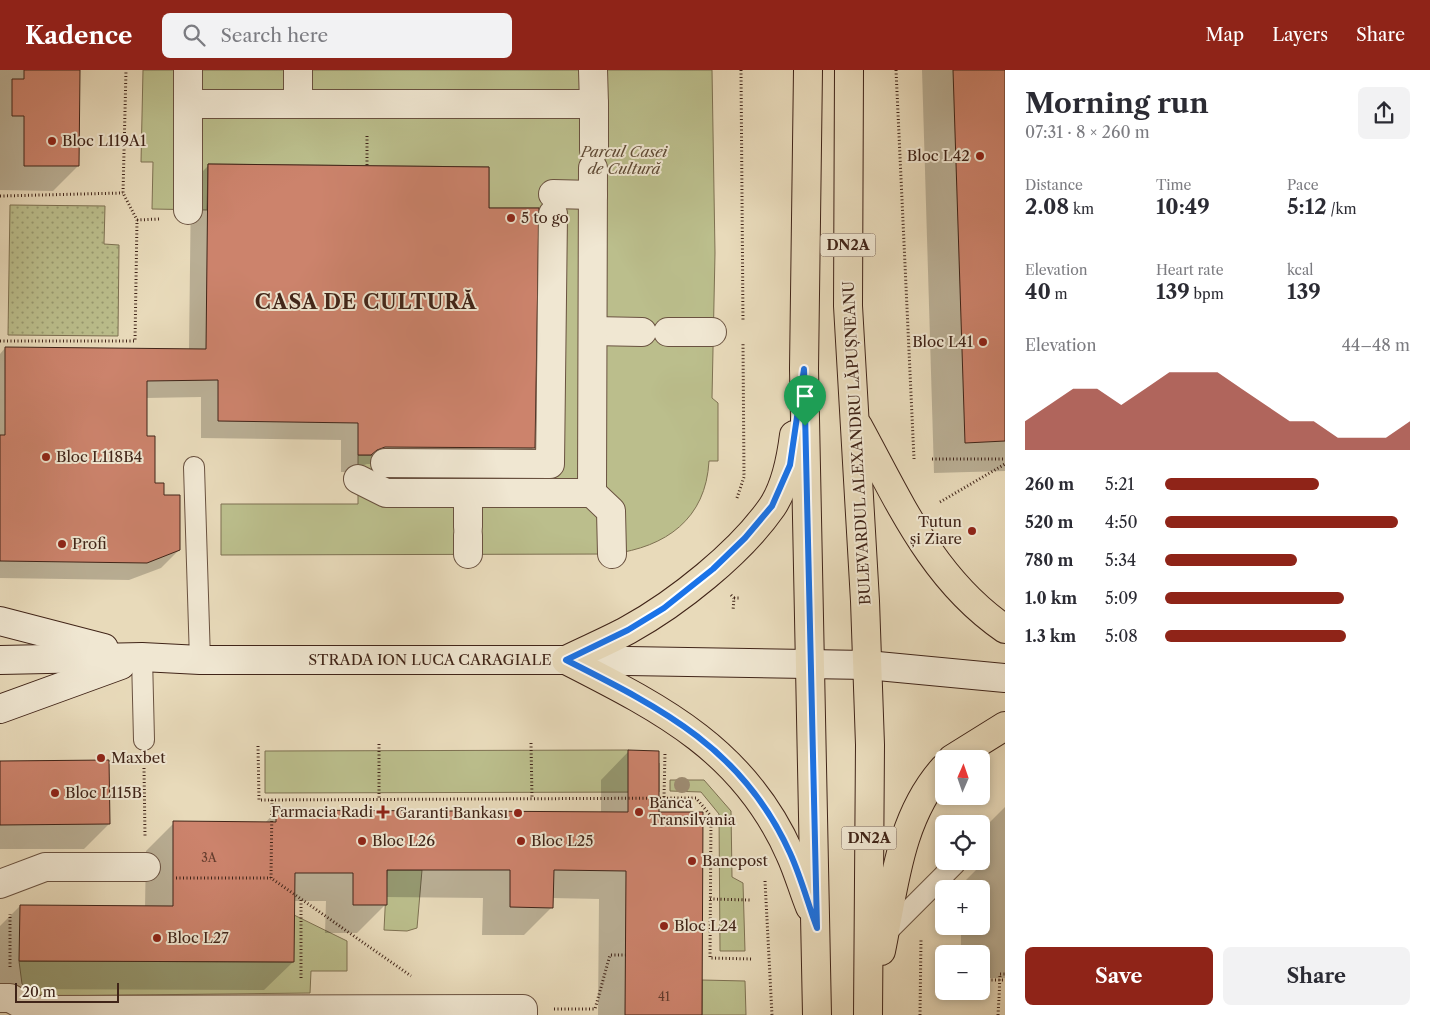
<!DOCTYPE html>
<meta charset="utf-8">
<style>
body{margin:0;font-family:"Libre Caslon Text",serif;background:#f2f2f3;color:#2b2b33;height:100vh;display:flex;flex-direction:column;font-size:19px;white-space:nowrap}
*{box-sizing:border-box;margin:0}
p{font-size:16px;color:#7c7c81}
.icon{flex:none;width:28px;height:28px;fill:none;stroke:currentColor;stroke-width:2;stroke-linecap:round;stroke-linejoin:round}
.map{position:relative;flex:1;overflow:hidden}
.sheet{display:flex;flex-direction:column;background:#fff;width:425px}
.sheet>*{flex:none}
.needle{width:32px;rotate:2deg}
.controls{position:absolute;left:935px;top:680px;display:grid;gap:10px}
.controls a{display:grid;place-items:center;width:55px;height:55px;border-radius:8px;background:#fff;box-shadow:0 2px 8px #0003;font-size:25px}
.scale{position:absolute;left:15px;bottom:12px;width:104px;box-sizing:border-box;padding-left:5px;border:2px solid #402418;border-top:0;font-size:14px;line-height:18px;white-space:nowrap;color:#402418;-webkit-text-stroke:4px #f0e7d2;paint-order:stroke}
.pin{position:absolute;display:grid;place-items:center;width:42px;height:42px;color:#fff;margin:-51px -21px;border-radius:50% 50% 50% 0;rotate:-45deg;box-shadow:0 0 5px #0007}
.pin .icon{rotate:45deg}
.round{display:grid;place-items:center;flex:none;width:52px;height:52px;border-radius:8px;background:#f2f2f3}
.overview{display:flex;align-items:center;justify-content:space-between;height:85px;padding:0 20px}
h1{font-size:28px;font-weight:800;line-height:38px}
.stats{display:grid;grid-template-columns:repeat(3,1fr);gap:8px;height:85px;padding:5px 20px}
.stats div{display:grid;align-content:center}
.stats b{font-size:21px;font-weight:800}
.stats small{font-size:14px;font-weight:400}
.stats p{font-size:14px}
.chart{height:140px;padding:10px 20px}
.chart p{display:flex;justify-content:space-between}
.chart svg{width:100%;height:90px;margin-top:5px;fill:#8f2418;opacity:.7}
.button{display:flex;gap:10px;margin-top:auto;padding:10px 20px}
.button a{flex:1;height:58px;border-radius:8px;background:#8f2418;color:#fff;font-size:20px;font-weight:800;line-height:58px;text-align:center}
.button a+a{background:#f2f2f3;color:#2b2b33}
ul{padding:0 20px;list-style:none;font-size:16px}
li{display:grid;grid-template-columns:80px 60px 1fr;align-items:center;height:38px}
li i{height:12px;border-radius:6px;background:#8f2418}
header{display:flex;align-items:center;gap:30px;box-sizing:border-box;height:70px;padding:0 25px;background:#8f2418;color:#fff}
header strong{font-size:24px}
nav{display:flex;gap:28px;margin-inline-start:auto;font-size:18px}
.search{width:350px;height:45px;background:#f2f2f3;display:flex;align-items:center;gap:12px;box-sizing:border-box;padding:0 18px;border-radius:8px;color:#7c7c81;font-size:19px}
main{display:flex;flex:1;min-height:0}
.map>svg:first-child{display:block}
</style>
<header>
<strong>Kadence</strong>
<div class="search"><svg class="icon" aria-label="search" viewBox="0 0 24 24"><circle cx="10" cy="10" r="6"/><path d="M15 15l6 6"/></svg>Search here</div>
<nav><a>Map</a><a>Layers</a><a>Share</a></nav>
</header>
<main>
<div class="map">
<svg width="1005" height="945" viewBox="0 0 1005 945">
<defs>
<pattern id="grass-dots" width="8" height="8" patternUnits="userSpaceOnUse" patternTransform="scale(1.25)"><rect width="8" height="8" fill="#bbbe8c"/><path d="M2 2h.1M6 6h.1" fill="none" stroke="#999a71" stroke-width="1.8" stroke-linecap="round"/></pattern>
</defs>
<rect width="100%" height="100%" fill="#e8daba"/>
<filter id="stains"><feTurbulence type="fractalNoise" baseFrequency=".004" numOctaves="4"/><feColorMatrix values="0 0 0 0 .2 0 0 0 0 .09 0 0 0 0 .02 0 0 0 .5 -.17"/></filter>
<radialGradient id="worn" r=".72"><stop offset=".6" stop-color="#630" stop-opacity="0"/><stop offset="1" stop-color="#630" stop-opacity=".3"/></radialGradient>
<!-- grass -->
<path fill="url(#grass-dots)" stroke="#7e7152" d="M 10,135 L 105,136 L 104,174 L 119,175 L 118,266 L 8,265 Z"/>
<!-- green -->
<g fill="#bbbe8c" stroke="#7e7152">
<path d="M 143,0 L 712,0 L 715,183 L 712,328 L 718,333 L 718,391 L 709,391 C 706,449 666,477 612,484 L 221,485 L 221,434 L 358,434 L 358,385 L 546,387 L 547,138 L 489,138 L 489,97 L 208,94 L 207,140 L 152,139 L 153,92 L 141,92 Z"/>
<path d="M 628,680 L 659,693 L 659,722 L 265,723 L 265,681 Z"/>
<path d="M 670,710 L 704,710 L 731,741 L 732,807 L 743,813 L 745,881 L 720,881 L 719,744 L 701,722 L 670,721 Z"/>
<path d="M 387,800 L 422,800 L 417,858 L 407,861 L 384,860 Z"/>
<path d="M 294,845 L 347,871 L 347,901 L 311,901 L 310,923 L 43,926 L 22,914 L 19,891 L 293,892 Z"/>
<path d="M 702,910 L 745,911 L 746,945 L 702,945 Z"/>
</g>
<!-- shadow -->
<g fill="#0003">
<path d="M 0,0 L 79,0 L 78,96 L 53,121 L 0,120 Z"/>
<path d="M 922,0 L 1005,0 L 1005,401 L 934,403 Z"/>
<path d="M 208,96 L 488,139 L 533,378 L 516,395 L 367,394 L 358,397 L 353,402 L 341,402 L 341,370 L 201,368 L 201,327 L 146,328 L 145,368 L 154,414 L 163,426 L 179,480 L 161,498 L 129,510 L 0,508 L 0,284 L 5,278 L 189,280 L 191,113 Z"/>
<path d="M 629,681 L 658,744 L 701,945 L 598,945 L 599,829 L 552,828 L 552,837 L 524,865 L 482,865 L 483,828 L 385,827 L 385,835 L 357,863 L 325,863 L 326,831 L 294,831 L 293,892 L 264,920 L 0,919 L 0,856 L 20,836 L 145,837 L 146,781 L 174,753 L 265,753 L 276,741 L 601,743 L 601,710 Z"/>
<path d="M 0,692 L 109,754 L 84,779 L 0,779 Z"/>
<path d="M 1005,737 L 1005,908 L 981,908 L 981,884 L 961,884 L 961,856 L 981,856 L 981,819 L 961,819 L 962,814 L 978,798 L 972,791 L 981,791 L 981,761 Z"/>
</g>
<!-- building -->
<g fill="#cc836c" stroke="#402418">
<path d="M 24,0 L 80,0 L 79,96 L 24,96 L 24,46 L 12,46 L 12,9 L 24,9 Z"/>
<path d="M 953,0 L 1005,0 L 1005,371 L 965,373 Z"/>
<path d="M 208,94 L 489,97 L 489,138 L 539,138 L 535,378 L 385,377 L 377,380 L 371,385 L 358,385 L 358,353 L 218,351 L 218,310 L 147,311 L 147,366 L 155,366 L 155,413 L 164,413 L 164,425 L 180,425 L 180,480 L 147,493 L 0,491 L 0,365 L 5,365 L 5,277 L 206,279 Z"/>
<path d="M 628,680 L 659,681 L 659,742 L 703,742 L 702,945 L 625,945 L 626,801 L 554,800 L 553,838 L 510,837 L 510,800 L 387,800 L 387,835 L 353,835 L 353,803 L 295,803 L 294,892 L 19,891 L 20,835 L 173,836 L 173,751 L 276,752 L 276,740 L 628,742 Z"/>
<path d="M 109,690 L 110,754 L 0,755 L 0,691 Z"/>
</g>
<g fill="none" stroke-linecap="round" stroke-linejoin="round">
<!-- service casing -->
<g stroke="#6a5240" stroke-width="22">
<g id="service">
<path d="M 194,397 L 200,590"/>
<path d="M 142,587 L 144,670"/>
<path d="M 884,865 L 955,794"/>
</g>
</g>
<!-- pedestrian casing -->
<g stroke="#6a5240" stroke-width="30">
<g id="pedestrian">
<path d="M 593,0 L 594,34"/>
<path d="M 298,33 L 298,0"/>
<path d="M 188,34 L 188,0"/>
<path d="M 553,124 L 593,125"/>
<path d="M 188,140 L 188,34 L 594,34 L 594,80"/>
<path d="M 593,261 L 642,262"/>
<path d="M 668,262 L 712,262"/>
<path d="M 385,393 L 550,394 L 553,144"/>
<path d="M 358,409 L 386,423 L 592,423 L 611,441 L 612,484"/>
<path d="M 468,423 L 468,457"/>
<path d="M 592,423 L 593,98"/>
<path d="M 468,465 L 468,484"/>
</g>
</g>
<!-- minor casing -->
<g stroke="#6a5240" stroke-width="30">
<g id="minor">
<path d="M 0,814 L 45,797 L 146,797"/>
<path d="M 0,928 L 10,928 L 32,940 L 523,939 L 523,945"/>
</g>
</g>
<!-- secondary casing -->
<g stroke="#402418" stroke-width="30">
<g id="secondary">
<path d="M 0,551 L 104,578"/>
<path d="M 0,590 L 142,587 L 200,590 L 566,590 L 867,595 L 1005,608"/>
<path d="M 0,639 L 121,595"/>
</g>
</g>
<!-- primary casing -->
<g stroke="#402418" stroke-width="30">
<g id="primary">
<path d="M 808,0 L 804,299 L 817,945"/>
<path d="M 849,0 L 848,236 L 865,531 L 870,675 L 868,945"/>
<path d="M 858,356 C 899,431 932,509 1005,559"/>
<path d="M 566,590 C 586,580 608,571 628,560 C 677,533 740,483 772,437 C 786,416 791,389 794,365"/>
<path d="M 566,590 C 662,639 744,680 790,784 C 798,801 803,820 810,837"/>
<path d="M 952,689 L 1005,656"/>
<path d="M 881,881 C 894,818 899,748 944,698"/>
</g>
</g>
<!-- path -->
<g stroke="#402418" stroke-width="3" stroke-dasharray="1 2.5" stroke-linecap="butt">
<path d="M 741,0 L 743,252"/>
<path d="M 896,0 L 914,389"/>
<path d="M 367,95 L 367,64"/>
<path d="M 0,126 L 123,123"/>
<path d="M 137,150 L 159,149"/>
<path d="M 0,271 L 135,271 L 137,150 L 123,123 L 126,0"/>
<path d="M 932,389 L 1005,389"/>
<path d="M 737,428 L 744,407 L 743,273"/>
<path d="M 940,432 L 1005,394"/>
<path d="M 731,525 L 734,528 L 733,541"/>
<path d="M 734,528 L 741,528"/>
<path d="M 531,673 L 532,728"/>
<path d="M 379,674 L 379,729"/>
<path d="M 258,676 L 259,730 L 696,728 L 711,746 L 710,888 L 752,889"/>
<path d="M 144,698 L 145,766"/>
<path d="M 664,727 L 665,683"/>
<path d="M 272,730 L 271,808 L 411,906"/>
<path d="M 176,808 L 271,808"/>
<path d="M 765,811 L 772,945"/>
<path d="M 710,829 L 750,830"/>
<path d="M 10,897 L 10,844"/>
<path d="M 1000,904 L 1005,904"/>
<path d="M 301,908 L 301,829"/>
<path d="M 981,910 L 1005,910"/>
<path d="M 554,939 L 595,939 L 610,885 L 626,885"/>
<path d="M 920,945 L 921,868"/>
<path d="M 998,945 L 999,928"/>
</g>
<!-- service -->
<use href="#service" stroke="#f0e7d2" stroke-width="20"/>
<!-- pedestrian -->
<use href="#pedestrian" stroke="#f0e7d2" stroke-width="28"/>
<!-- minor -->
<use href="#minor" stroke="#f0e7d2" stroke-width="28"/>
<!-- secondary -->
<use href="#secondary" stroke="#f0e7d2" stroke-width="28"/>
<!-- primary -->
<use href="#primary" stroke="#e8daba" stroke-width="28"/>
<!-- path-bridge -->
<path stroke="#402418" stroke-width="3" stroke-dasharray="1 2.5" stroke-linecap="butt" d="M 999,928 L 1000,904"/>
</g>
<!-- trees -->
<circle fill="#9d8b71" cx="682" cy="715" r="8"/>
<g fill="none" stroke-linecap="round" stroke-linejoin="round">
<!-- route casing -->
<g stroke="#fff" stroke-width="10">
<path id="route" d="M 804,299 L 817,858 C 808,834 801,807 790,783 C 743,679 663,639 566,590 L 628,560 L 664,538 L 713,499 L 745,468 L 772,436 L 790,395 Z"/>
</g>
<!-- route -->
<use href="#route" stroke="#1a73e8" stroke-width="6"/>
</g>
<!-- markers -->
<g fill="#8f2418" stroke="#f0e7d2" stroke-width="2">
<circle cx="52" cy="71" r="5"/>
<circle cx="980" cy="86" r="5"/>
<circle cx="511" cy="148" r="5"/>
<circle cx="983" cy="272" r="5"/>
<circle cx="46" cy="387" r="5"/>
<circle cx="972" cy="461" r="5"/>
<circle cx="62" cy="474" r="5"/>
<circle cx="101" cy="688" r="5"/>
<circle cx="55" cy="723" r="5"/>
<path d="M380.5 734.5h5v5h5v5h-5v5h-5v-5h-5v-5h5z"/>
<circle cx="639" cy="742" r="5"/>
<circle cx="518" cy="743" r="5"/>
<circle cx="362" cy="771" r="5"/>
<circle cx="521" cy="771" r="5"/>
<circle cx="692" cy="791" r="5"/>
<circle cx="664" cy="856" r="5"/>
<circle cx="157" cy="868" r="5"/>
</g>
<g text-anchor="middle" stroke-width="4" stroke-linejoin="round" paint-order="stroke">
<!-- number labels -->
<g font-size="12" fill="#633c2d">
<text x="209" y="792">3A</text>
<text x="664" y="931">41</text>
</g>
<!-- shield labels -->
<g fill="#f0e7d2" stroke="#755e50" stroke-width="1">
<rect x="820.5" y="163.5" width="55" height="23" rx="4"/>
<rect x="841.5" y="756.5" width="55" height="23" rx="4"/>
</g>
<g font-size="14" font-weight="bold" fill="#402418">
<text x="848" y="180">DN2A</text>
<text x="869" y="773">DN2A</text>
</g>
<!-- poi labels -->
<g font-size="15" fill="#402418" stroke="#f0e7d2" text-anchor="start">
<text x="62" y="76">Bloc L119A1</text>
<text x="970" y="91" text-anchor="end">Bloc L42</text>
<text x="521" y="153">5 to go</text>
<text x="973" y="277" text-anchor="end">Bloc L41</text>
<text x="56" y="392">Bloc L118B4</text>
<text x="962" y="457" text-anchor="end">Tutun<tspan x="962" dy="17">și Ziare</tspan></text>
<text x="72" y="479">Profi</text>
<text x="111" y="693">Maxbet</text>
<text x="65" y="728">Bloc L115B</text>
<text x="649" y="738">Banca<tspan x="649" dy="17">Transilvania</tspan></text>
<text x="373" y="747" text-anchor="end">Farmacia Radi</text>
<text x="508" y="748" text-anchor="end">Garanti Bankası</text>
<text x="372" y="776">Bloc L26</text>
<text x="531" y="776">Bloc L25</text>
<text x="702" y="796">Bancpost</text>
<text x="674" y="861">Bloc L24</text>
<text x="167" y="873">Bloc L27</text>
</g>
<!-- park labels -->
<g font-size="15" font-style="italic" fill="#5f4a35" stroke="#f0e7d2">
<text x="624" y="87">Parcul Casei<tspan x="624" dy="17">de Cultură</tspan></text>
</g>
<!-- street labels -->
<g font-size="15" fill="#402418" stroke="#f0e7d2">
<text transform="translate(857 373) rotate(-93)" y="5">BULEVARDUL ALEXANDRU LĂPUȘNEANU</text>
<text x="430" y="595">STRADA ION LUCA CARAGIALE</text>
</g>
<!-- district labels -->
<g font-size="20" font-weight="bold" letter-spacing="1" fill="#402418" stroke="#f0e7d2">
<text x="366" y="239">CASA DE CULTURĂ</text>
</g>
</g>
<rect width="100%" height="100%" filter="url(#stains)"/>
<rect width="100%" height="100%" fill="url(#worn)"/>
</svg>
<div class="controls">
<a><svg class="needle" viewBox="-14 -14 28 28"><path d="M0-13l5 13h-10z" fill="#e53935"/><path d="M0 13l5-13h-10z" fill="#7c7c81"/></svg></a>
<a><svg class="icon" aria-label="locate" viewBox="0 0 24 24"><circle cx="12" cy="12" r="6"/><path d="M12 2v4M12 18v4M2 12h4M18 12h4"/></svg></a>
<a>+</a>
<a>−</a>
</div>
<div class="scale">20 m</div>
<div class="pin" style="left:805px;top:356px;background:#1e9e55"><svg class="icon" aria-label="arrive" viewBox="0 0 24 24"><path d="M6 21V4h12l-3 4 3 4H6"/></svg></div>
</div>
<section class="sheet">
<div class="overview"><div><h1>Morning run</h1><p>07:31 · 8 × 260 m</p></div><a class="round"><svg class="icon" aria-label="share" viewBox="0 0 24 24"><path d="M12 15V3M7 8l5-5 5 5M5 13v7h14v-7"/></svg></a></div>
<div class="stats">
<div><p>Distance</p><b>2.08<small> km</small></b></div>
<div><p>Time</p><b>10:49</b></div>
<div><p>Pace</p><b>5:12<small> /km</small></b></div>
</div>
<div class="stats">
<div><p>Elevation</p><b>40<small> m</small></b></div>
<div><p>Heart rate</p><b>139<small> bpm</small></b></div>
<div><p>kcal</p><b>139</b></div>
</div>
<div class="chart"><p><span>Elevation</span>44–48 m</p>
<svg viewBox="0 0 160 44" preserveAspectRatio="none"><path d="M0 44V30L10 22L20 14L30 14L40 22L50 14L60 6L70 6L80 6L90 14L100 22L110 30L120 30L130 38L140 38L150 38L160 30V44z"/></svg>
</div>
<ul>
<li><b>260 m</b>5:21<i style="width:63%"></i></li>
<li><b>520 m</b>4:50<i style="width:95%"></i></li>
<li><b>780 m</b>5:34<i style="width:54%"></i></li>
<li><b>1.0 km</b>5:09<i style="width:73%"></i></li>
<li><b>1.3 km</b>5:08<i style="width:74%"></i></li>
</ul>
<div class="button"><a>Save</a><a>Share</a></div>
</section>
</main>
